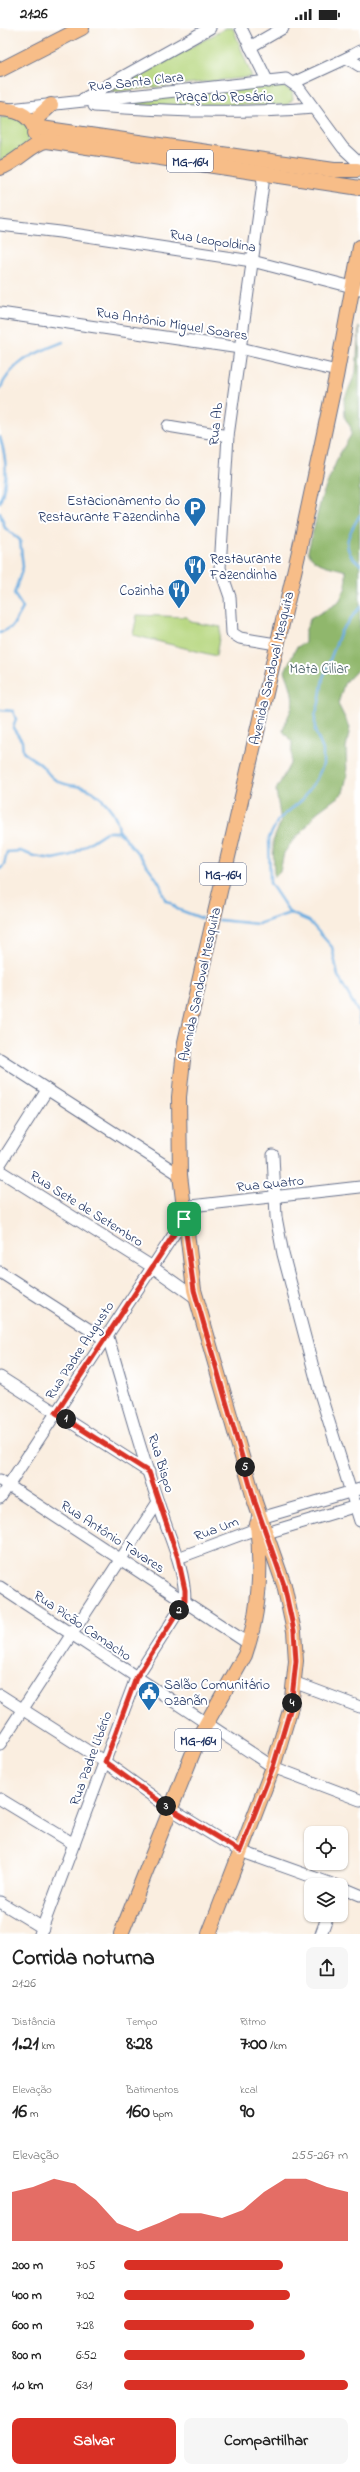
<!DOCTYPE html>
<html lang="pt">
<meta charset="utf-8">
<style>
body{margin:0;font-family:"Indie Flower",sans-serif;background:#f6f6f6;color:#222;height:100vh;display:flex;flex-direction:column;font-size:15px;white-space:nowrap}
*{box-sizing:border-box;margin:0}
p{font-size:13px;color:#767676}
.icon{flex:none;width:22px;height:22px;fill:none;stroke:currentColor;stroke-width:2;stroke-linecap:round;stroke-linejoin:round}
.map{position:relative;height:1906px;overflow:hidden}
.drawer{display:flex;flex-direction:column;background:#fff;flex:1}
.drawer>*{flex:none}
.tools{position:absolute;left:304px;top:1798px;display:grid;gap:8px}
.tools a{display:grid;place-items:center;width:44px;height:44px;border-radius:8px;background:#fff;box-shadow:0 1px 3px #0004;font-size:20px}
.pin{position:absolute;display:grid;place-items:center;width:34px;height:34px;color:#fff;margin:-17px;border-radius:8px;box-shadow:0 2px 6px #0006}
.km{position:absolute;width:20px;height:20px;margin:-10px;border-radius:50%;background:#222;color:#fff;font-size:11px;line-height:20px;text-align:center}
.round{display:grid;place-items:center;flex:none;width:42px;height:42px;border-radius:8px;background:#f6f6f6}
.headline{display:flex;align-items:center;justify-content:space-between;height:68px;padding:0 12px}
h1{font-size:22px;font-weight:700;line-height:30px}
.figures{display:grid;grid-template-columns:repeat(3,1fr);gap:6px;height:68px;padding:4px 12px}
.figures div{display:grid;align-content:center}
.figures b{font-size:20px;font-weight:700}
.figures small{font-size:11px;font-weight:400}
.figures p{font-size:11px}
.chart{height:112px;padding:8px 12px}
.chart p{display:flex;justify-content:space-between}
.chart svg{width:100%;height:72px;margin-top:4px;fill:#d93025;opacity:.7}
.primary-button{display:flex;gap:8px;margin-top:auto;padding:8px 12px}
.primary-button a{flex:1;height:46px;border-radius:8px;background:#d93025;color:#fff;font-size:16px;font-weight:700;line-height:46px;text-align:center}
.primary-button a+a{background:#f6f6f6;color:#222}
ul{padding:0 12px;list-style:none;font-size:13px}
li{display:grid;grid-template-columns:64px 48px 1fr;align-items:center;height:30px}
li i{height:10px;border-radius:5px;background:#d93025}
.status{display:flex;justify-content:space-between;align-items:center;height:28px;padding:0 20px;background:#fff;direction:ltr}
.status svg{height:11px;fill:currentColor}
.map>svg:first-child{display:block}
</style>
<div class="status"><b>21:26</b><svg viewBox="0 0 49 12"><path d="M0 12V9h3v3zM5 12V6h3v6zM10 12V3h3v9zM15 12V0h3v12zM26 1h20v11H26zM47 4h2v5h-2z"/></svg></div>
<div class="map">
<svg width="360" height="1906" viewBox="0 0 360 1906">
<rect width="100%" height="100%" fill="#fff"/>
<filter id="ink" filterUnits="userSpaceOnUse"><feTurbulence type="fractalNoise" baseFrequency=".025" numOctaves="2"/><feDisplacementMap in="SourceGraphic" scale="8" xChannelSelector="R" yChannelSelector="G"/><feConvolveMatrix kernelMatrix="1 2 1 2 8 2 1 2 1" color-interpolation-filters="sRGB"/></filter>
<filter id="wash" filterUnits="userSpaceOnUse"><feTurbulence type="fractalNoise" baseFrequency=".012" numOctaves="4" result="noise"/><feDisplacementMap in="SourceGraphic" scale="16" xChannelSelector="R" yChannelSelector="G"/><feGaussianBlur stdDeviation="0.9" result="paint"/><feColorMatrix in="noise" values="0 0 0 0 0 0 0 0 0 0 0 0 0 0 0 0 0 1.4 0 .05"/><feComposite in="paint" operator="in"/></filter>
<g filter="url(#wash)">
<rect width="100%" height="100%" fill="#faeee0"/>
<!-- green -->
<g fill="#b5d67d" stroke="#68826e">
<path d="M 226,0 L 233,0 L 252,49 L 110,64 Z"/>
<path d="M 272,59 L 284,59 L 292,63 L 293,71 L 287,77 L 118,77 L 119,73 Z"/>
<path d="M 0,89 L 19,89 C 22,92 27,97 29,101 C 33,117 14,133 0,132 Z"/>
<path d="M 137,587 L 187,589 L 191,594 L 221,599 L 216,628 L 133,607 Z"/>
</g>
<!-- forest -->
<path fill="#90b76c" stroke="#567365" d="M 359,298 L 360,639 L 344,656 L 338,676 L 350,700 L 346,720 L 347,748 L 343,765 L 316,785 L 304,802 L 294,811 L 284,825 L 280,844 L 274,849 L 273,813 L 281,794 L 276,762 L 291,734 L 292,714 L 283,703 C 285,694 288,689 291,682 C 296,671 289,654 285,643 L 296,620 L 305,614 L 305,604 L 310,591 L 339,574 L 346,559 L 346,543 C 331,538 314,538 308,523 L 322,468 L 339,427 L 351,407 L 351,400 L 345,390 L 344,372 L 356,344 Z"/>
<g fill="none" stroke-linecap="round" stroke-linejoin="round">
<!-- stream -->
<g stroke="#6dade0" stroke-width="2.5">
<path d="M 0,361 C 12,333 35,325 63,314"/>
<path d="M 0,409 C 7,432 8,451 0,474"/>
<path d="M 0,485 L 5,500 L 20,512 L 23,539 L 14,566 L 23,580 L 12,599 L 0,605"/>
<path d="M 360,487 C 349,505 338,520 360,536"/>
<path d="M 0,682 L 13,683 L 16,691 L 13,700 L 22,713 L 23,724 C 29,729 36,732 41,737 C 46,741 49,749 56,752 C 65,758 72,757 82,759 C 100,764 119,786 119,804"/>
<path d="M 119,804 C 126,810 159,851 161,859 C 163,864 162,867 166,873 L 170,874 L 177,881 L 201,890"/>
<path d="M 0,841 L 4,837 L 7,824 L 20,823 L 34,828 L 53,831 L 71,827 L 106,804 L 119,804"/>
<path d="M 290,885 L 270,855 L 269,810 L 278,792 L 302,772 L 316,752 L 323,737 L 323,722 L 315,703 L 315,688 L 319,675 L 323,650 L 341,603 L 360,579"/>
<path d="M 219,892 L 258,896 L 290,885 L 309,893 L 332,919 L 338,948 L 358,984 L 360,995"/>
</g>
</g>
</g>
<g filter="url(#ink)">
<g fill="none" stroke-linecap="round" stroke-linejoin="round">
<!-- minor casing -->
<g stroke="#69728c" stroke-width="13">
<g id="minor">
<path d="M 241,0 L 268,54"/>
<path d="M 250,19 L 283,0"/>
<path d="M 347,30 L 360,23"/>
<path d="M 293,55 L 347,30 L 360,38"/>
<path d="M 83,71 L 210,0"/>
<path d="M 94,78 C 167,83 239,86 313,80"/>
<path d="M 10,81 L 286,51 L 299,60 L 343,120 L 360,136"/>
<path d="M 262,144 L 263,156 L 228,408 L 220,540 L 230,569 L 232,605 L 240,610 L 276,616"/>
<path d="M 0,197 L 60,204 L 252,233 L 360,261"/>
<path d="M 0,285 L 240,320 L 337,343"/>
<path d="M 168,398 L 228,408"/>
<path d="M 0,1031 L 180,1147"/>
<path d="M 273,1127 L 276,1189 L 283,1226 L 319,1362 L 360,1493"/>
<path d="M 0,1136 L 47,1062"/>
<path d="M 0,1143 L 151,1238 L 196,1270"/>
<path d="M 182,1179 L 360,1159"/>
<path d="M 0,1244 L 104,1311"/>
<path d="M 0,1349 L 149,1444"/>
<path d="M 0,1452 L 249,1616"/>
<path d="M 0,1470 L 184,1191"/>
<path d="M 257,1491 L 360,1461"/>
<path d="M 260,1507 L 360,1477"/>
<path d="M 178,1530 L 264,1498"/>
<path d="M 0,1559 L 273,1739 L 360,1772"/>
<path d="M 296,1655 L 360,1679"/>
<path d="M 0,1667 L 105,1734 L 169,1780 L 216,1809 L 240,1823 L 335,1857"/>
<path d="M 0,1716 L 158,1474"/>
<path d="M 0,1771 L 74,1816"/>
<path d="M 341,1859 L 360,1867"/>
<path d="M 0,1874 L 43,1900"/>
<path d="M 40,1906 L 136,1650 L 185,1573 C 185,1539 168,1507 158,1474 C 139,1419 124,1362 107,1306"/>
<path d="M 321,1906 L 328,1887"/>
</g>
</g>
<!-- major casing -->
<g stroke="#69728c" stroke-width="16">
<g id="major">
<path d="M 0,42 L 82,0"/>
<path d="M 0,81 C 15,82 27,85 34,99"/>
<path d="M 34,99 L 334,142 L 357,142"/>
<path d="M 34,106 L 38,89 L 51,77"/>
<path d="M 0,140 C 17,135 33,114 47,113 L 360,160"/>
<path d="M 121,1906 L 200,1707 L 245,1627 C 260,1584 262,1541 257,1496"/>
<path d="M 209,1906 L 273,1739 L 291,1679 L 296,1633 L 294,1603 L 284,1557 L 255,1474 L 194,1262 L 180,1147 L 179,1069 L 185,1014 L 299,523 L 336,349 L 360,219"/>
</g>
</g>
<!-- minor -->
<use href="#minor" stroke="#fff" stroke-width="11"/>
<!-- major -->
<use href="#major" stroke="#f7bd88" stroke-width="14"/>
</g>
</g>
<g fill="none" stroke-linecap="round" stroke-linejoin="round" filter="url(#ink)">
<!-- route casing -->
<g stroke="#fff" stroke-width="8">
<path id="route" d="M 184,1191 L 194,1262 L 255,1474 L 284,1557 L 294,1603 L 296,1633 L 291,1679 L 273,1739 L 240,1823 L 169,1780 L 105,1734 L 136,1650 L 185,1573 L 185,1562 L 178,1530 L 149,1444 L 56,1385 Z"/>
</g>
<!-- route -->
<use href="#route" stroke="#d93025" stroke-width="5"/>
</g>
<!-- icons -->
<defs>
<g id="parking-pin" transform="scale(1.15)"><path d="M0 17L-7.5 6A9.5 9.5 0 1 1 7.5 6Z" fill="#1f6fb2" stroke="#fff"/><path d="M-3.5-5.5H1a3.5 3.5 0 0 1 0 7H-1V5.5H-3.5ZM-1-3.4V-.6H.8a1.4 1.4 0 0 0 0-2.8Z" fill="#fff"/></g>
<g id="restaurant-pin" transform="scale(1.15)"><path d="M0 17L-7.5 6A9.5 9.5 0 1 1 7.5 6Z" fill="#1f6fb2" stroke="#fff"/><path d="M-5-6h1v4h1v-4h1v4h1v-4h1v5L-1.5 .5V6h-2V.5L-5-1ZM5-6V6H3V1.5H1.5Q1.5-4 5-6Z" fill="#fff"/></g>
<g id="civic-pin" transform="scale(1.15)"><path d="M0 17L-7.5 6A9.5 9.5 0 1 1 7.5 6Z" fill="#1f6fb2" stroke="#fff"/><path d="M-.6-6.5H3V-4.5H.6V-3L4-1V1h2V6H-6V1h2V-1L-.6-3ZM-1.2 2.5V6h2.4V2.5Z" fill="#fff"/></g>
</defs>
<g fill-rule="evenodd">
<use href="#parking-pin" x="195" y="480"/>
<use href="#restaurant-pin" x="195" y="538"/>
<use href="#restaurant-pin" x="179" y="562"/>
<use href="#civic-pin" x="149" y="1664"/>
</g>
<g text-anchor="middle" stroke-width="4" stroke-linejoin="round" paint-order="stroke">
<!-- shield labels -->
<g fill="#fff" stroke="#5f6d8e" stroke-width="1">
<rect x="167" y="122" width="46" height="22" rx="3"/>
<rect x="200" y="835" width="46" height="22" rx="3"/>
<rect x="175" y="1701" width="46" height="22" rx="3"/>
</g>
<g font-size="13" font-weight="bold" fill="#1b2f5e">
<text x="190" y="138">MG-164</text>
<text x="223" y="851">MG-164</text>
<text x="198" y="1717">MG-164</text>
</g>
<!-- street labels -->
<g font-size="14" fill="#1b2f5e" stroke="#fff">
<text transform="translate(136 53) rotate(-6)" y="5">Rua Santa Clara</text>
<text x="224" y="73">Praça do Rosário</text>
<text transform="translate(213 212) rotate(9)" y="5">Rua Leopoldina</text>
<text transform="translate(172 295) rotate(9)" y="5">Rua Antônio Miguel Soares</text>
<text transform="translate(215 396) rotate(-84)" y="5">Rua Ab</text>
<text transform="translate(271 640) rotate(-77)" y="5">Avenida Sandoval Mesquita</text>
<text transform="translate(199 956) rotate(-78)" y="5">Avenida Sandoval Mesquita</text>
<text transform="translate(270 1155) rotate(-6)" y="5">Rua Quatro</text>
<text transform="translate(87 1180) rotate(32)" y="5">Rua Sete de Setembro</text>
<text transform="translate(79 1322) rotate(-57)" y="5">Rua Padre Augusto</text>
<text transform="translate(162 1435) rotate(73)" y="5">Rua Bispo</text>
<text transform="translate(216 1500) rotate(-20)" y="5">Rua Um</text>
<text transform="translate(113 1508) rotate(33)" y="5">Rua Antônio Tavares</text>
<text transform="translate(83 1597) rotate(34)" y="5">Rua Picão Camacho</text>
<text transform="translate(90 1730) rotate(-70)" y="5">Rua Padre Libério</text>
</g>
<!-- poi labels -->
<g font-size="14" fill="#1b2f5e" stroke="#fff" text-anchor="end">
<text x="180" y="477">Estacionamento do<tspan x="180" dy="16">Restaurante Fazendinha</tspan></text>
<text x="210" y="535" text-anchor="start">Restaurante<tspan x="210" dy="16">Fazendinha</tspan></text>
<text x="164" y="567">Cozinha</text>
<text x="164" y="1661" text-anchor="start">Salão Comunitário<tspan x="164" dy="16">Ozanãn</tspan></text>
</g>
<!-- park labels -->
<g font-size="14" fill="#496167" stroke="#fff">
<text x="319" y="645">Mata Ciliar</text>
</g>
</g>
</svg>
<div class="tools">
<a><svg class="icon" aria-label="locate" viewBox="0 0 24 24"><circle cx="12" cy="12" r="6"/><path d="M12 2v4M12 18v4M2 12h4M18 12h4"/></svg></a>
<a><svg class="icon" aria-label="layers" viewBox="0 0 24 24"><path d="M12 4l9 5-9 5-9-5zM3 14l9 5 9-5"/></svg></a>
</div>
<div class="pin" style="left:184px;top:1191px;background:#1e9e55"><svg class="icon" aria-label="arrive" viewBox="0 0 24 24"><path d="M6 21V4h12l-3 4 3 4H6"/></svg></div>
<b class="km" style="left:66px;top:1391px">1</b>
<b class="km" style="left:179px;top:1582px">2</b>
<b class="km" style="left:166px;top:1778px">3</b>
<b class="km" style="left:292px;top:1675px">4</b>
<b class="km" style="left:245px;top:1439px">5</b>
</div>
<section class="drawer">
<div class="headline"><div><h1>Corrida noturna</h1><p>21:26</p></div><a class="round"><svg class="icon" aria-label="share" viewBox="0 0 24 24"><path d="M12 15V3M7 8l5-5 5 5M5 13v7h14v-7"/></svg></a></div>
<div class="figures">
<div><p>Distância</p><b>1.21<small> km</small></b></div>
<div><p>Tempo</p><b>8:28</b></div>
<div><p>Ritmo</p><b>7:00<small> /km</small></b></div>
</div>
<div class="figures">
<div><p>Elevação</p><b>16<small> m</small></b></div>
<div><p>Batimentos</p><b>160<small> bpm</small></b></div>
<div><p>kcal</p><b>90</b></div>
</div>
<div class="chart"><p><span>Elevação</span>255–267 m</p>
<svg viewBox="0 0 160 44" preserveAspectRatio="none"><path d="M0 44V14L10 11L20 6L30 9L40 19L50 33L60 38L70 33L80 27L90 27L100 30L110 25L120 14L130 6L140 6L150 11L160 14V44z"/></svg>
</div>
<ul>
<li><b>200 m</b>7:05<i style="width:71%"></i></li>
<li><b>400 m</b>7:02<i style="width:74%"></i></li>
<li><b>600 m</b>7:28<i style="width:58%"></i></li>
<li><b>800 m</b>6:52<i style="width:81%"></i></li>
<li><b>1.0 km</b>6:31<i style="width:100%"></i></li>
</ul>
<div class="primary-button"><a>Salvar</a><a>Compartilhar</a></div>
</section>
